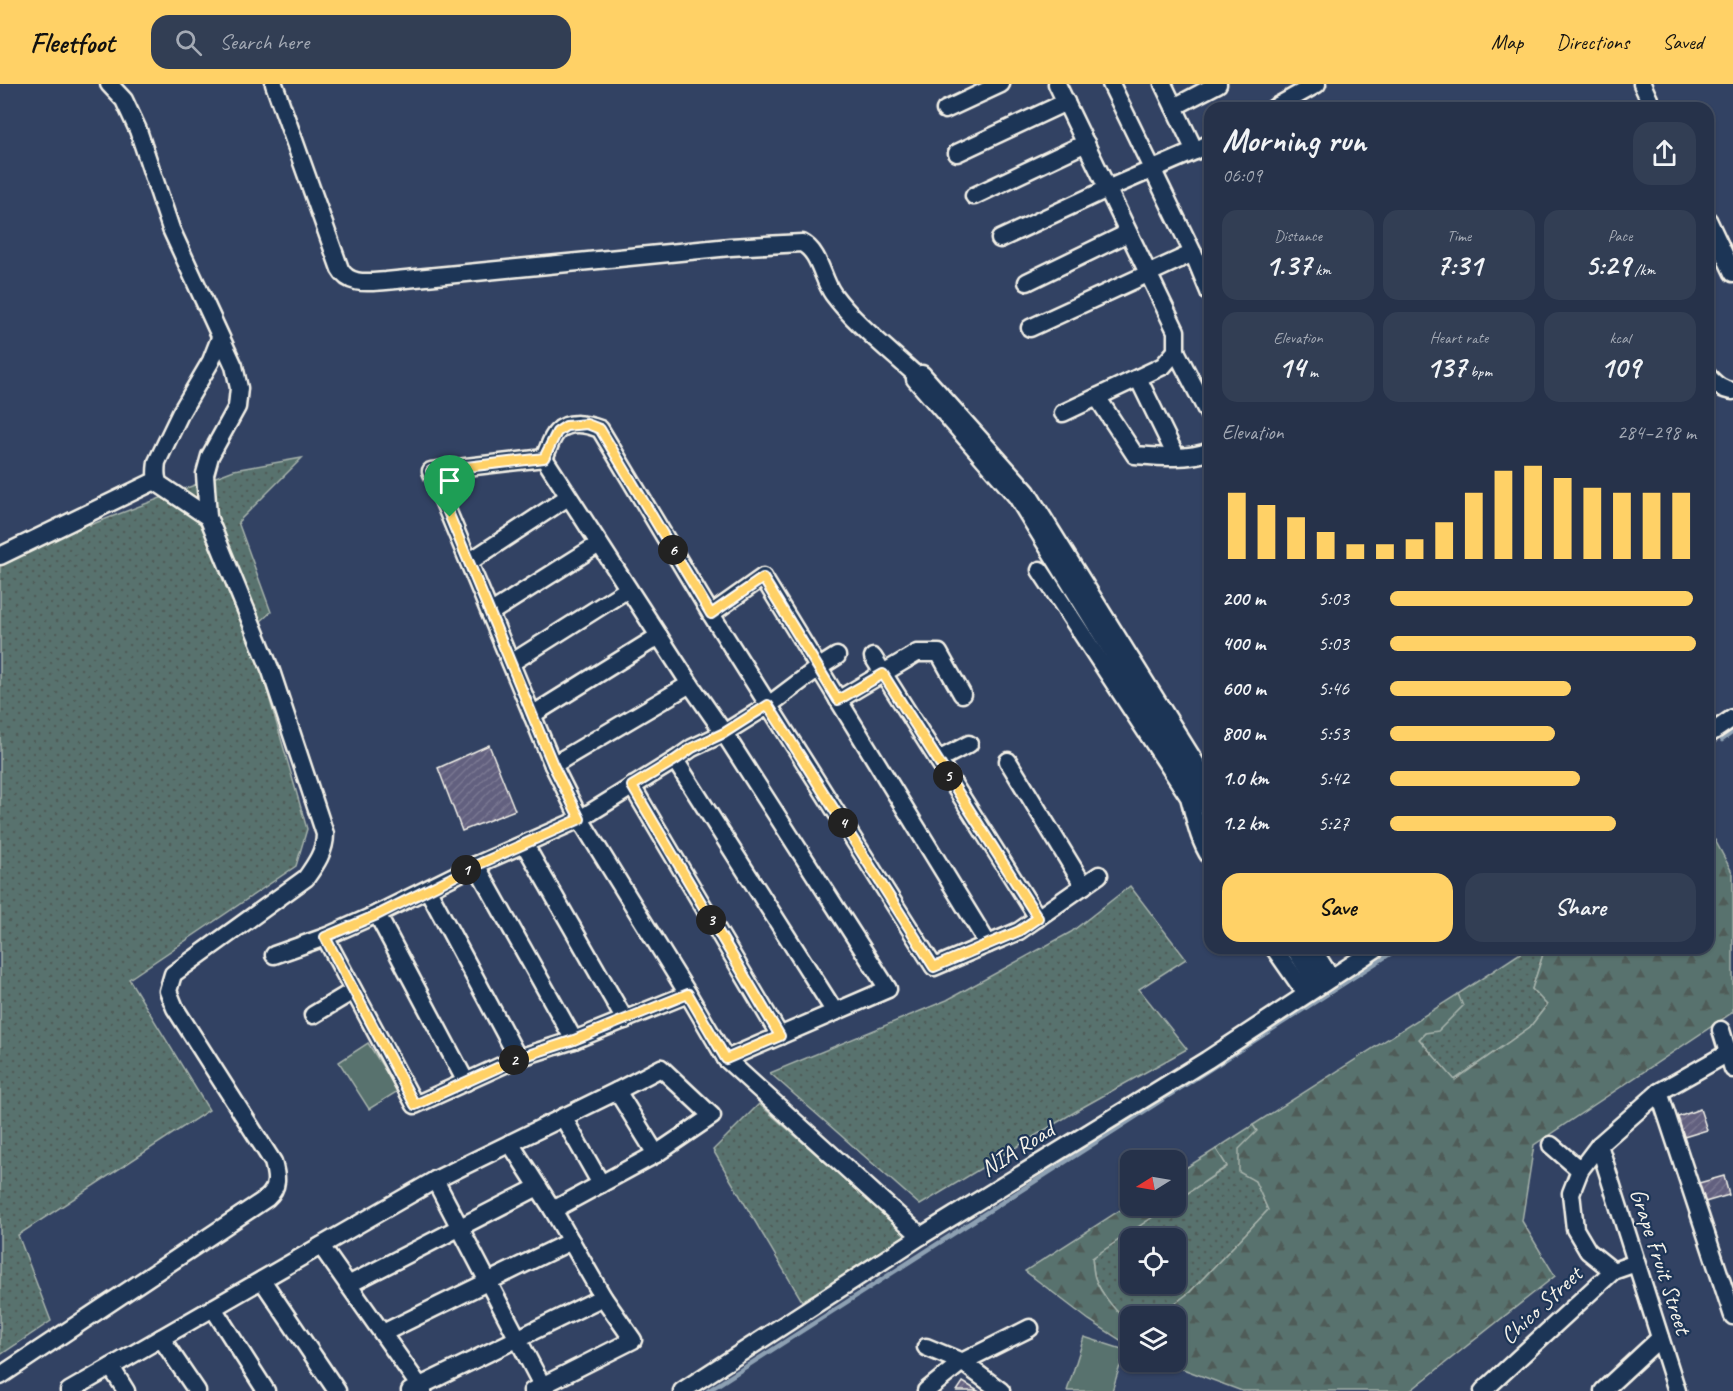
<!DOCTYPE html>
<meta charset="utf-8">
<style>
body{margin:0;font-family:Caveat,sans-serif;background:#323e54;color:#f1f3f6;height:100vh;display:flex;flex-direction:column;font-size:22px;white-space:nowrap}
*{box-sizing:border-box;margin:0}
p{font-size:20px;color:#a4aab5}
.icon{flex:none;width:33px;height:33px;fill:none;stroke:currentColor;stroke-width:2;stroke-linecap:round;stroke-linejoin:round}
.map{position:relative;flex:1;overflow:hidden}
.panel{position:absolute;left:1204px;top:18px;width:510px;height:852px;display:flex;flex-direction:column;background:#26324a;border-radius:18px;box-shadow:0 2px 4px #0004,0 0 0 2px #424d62}
.panel>*{flex:none}
.needle{width:39px;rotate:259deg}
.tools{position:absolute;left:1120px;top:1066px;display:grid;gap:12px}
.tools a{display:grid;place-items:center;width:66px;height:66px;border-radius:12px;background:#26324a;box-shadow:0 2px 4px #0004,0 0 0 2px #424d62;font-size:30px}
.pin{position:absolute;display:grid;place-items:center;width:51px;height:51px;color:#fff;margin:-62px -26px;border-radius:50% 50% 50% 0;rotate:-45deg;box-shadow:0 0 6px #0007}
.pin .icon{rotate:45deg}
.km{position:absolute;width:30px;height:30px;margin:-15px;border-radius:50%;background:#222;color:#fff;font-size:16px;line-height:30px;text-align:center}
.round{display:grid;place-items:center;flex:none;width:63px;height:63px;border-radius:18px;background:#323e54}
.overview{display:flex;align-items:center;justify-content:space-between;height:102px;padding:0 18px}
h1{font-size:33px;font-weight:800;line-height:45px}
.figures{display:grid;grid-template-columns:repeat(3,1fr);gap:9px;height:102px;padding:6px 18px}
.figures div{display:grid;align-content:center;border-radius:15px;background:#323e54;text-align:center}
.figures b{font-size:30px;font-weight:800}
.figures small{font-size:16px;font-weight:400}
.figures p{font-size:16px}
.chart{height:168px;padding:12px 18px}
.chart p{display:flex;justify-content:space-between}
.chart svg{width:100%;height:108px;margin-top:6px;stroke:#ffd166;stroke-width:6}
.action{display:flex;gap:12px;margin-top:auto;padding:12px 18px}
.action a{flex:1;height:69px;border-radius:18px;background:#ffd166;color:#111;font-size:24px;font-weight:800;line-height:69px;text-align:center}
.action a+a{background:#323e54;color:#f1f3f6}
ul{padding:0 18px;list-style:none;font-size:20px}
li{display:grid;grid-template-columns:96px 72px 1fr;align-items:center;height:45px}
li i{height:15px;border-radius:8px;background:#ffd166}
header{display:flex;align-items:center;gap:36px;box-sizing:border-box;height:84px;padding:0 30px;background:#ffd166;color:#111}
header strong{font-size:28px}
nav{display:flex;gap:33px;margin-inline-start:auto;font-size:21px}
.search{width:420px;height:54px;background:#323e54;display:flex;align-items:center;gap:15px;box-sizing:border-box;padding:0 21px;border-radius:18px;color:#a4aab5;font-size:22px}
.map>svg:first-child{display:block}
</style>
<header>
<strong>Fleetfoot</strong>
<div class="search"><svg class="icon" aria-label="search" viewBox="0 0 24 24"><circle cx="10" cy="10" r="6"/><path d="M15 15l6 6"/></svg>Search here</div>
<nav><a>Map</a><a>Directions</a><a>Saved</a></nav>
</header>
<div class="map">
<svg width="1733" height="1307" viewBox="0 0 1733 1307">
<defs>
<pattern id="grass-dots" width="8" height="8" patternUnits="userSpaceOnUse" patternTransform="scale(1.5)"><rect width="8" height="8" fill="#58726e"/><path d="M2 2h.1M6 6h.1" fill="none" stroke="#505b58" stroke-width="1.8" stroke-linecap="round"/></pattern>
<pattern id="forest-firs" width="22" height="20" patternUnits="userSpaceOnUse" patternTransform="scale(1.5)"><rect width="22" height="20" fill="#58726e"/><path d="M5 1l3.5 6h-7zM16 11l3.5 6h-7z" fill="#505b58"/></pattern>
<pattern id="building-hatch" width="6" height="6" patternUnits="userSpaceOnUse" patternTransform="scale(1.5)"><rect width="6" height="6" fill="#62607f"/><path d="M-1 1l2-2M0 6l6-6M5 7l2-2" fill="none" stroke="#797791"/></pattern>
</defs>
<rect width="100%" height="100%" fill="#324263"/>
<filter id="ink" filterUnits="userSpaceOnUse"><feTurbulence type="fractalNoise" baseFrequency=".0167" numOctaves="2"/><feDisplacementMap in="SourceGraphic" scale="12" xChannelSelector="R" yChannelSelector="G"/><feConvolveMatrix kernelMatrix="1 2 1 2 8 2 1 2 1" color-interpolation-filters="sRGB"/></filter>
<g filter="url(#ink)">
<!-- grass -->
<g fill="url(#grass-dots)" stroke="#a6b2ab" stroke-width="1.5" fill-rule="evenodd">
<path d="M 302,374 L 238,438 L 271,528 L 250,547 L 307,745 L 296,782 L 129,895 L 209,1026 L 18,1151 L 51,1237 L 0,1271 L 0,468 L 78,425 L 90,441 L 234,386 Z"/>
<path d="M 1130,802 L 1186,875 L 1139,905 L 1187,965 L 1083,1023 L 920,1121 L 770,989 L 947,916 L 1071,848 Z"/>
<path d="M 1528,864 L 1545,864 L 1532,905 L 1547,921 L 1530,943 L 1454,996 L 1419,955 L 1425,949 L 1462,922 L 1458,910 Z"/>
<path d="M 759,1020 L 909,1152 L 802,1217 L 713,1066 Z"/>
<path d="M 1253,1041 L 1257,1047 L 1255,1097 L 1268,1126 L 1190,1208 L 1157,1233 L 1131,1233 L 1131,1239 C 1118,1232 1100,1208 1095,1194 C 1093,1188 1093,1180 1092,1174 L 1169,1122 L 1176,1122 L 1176,1117 L 1227,1083 L 1216,1065 ZM 1131,1155 L 1176,1155 L 1176,1200 L 1131,1200 Z"/>
</g>
<!-- forest -->
<g fill="url(#forest-firs)" stroke="#a6b2ab" stroke-width="1.5">
<path d="M 1715,756 L 1733,790 L 1733,928 L 1534,1061 L 1522,1137 L 1555,1192 L 1410,1307 L 1242,1307 L 1164,1278 L 1176,1278 L 1176,1233 L 1157,1233 L 1190,1208 L 1268,1126 L 1255,1097 L 1239,1088 L 1239,1065 L 1257,1047 L 1253,1041 L 1458,910 L 1463,922 L 1438,947 L 1425,949 L 1419,955 L 1455,996 L 1530,943 L 1547,921 L 1532,905 L 1545,864 L 1708,864 L 1709,760 Z"/>
<path d="M 1216,1065 L 1227,1082 L 1176,1117 L 1176,1090 Z"/>
<path d="M 1131,1119 L 1131,1122 L 1169,1122 L 1092,1174 C 1093,1181 1093,1188 1095,1194 C 1100,1208 1118,1232 1131,1239 L 1131,1263 L 1089,1236 L 1025,1187 Z"/>
</g>
<!-- garden -->
<g fill="#58726e" stroke="#a6b2ab" stroke-width="1.5">
<path d="M 368,959 L 398,1007 L 369,1025 L 339,978 Z"/>
<path d="M 1084,1253 L 1125,1266 L 1112,1307 L 1067,1307 Z"/>
</g>
<g fill="none" stroke-linecap="round" stroke-linejoin="round">
<!-- stream -->
<g stroke="#8ea1b3" stroke-width="4.5">
<path d="M 1722,656 L 1733,648"/>
<path d="M 708,1307 L 1399,864"/>
</g>
</g>
<!-- building -->
<g fill="url(#building-hatch)" stroke="#f4f1e8" stroke-width="1.5">
<path d="M 489,661 L 515,726 L 462,747 L 438,684 Z"/>
<path d="M 1700,1025 L 1707,1046 L 1684,1053 L 1678,1033 Z"/>
<path d="M 1724,1092 L 1729,1111 L 1705,1118 L 1699,1099 Z"/>
<path d="M 963,1298 L 978,1307 L 957,1307 Z"/>
</g>
<g fill="none" stroke-linecap="round" stroke-linejoin="round">
<!-- minor casing -->
<g stroke="#f4f1e8" stroke-width="21">
<g id="minor">
<path d="M 274,0 L 340,185 C 349,202 369,198 386,197 L 730,163 L 802,159 C 820,168 822,195 833,210 C 856,241 888,265 916,291"/>
<path d="M 1057,0 L 1176,247 L 1176,267 L 1163,282 L 1063,329"/>
<path d="M 1111,0 L 1193,169 L 1210,210"/>
<path d="M 1163,0 L 1195,67"/>
<path d="M 1642,0 L 1653,24"/>
<path d="M 1174,23 L 1218,0"/>
<path d="M 1274,24 L 1317,0"/>
<path d="M 945,26 L 1001,0"/>
<path d="M 957,69 L 1066,18"/>
<path d="M 974,112 L 1086,59"/>
<path d="M 1708,136 L 1733,189"/>
<path d="M 1000,155 L 1107,105 L 1195,67 L 1210,59"/>
<path d="M 1027,198 L 1128,149"/>
<path d="M 1030,244 L 1193,169"/>
<path d="M 1176,267 L 1210,333"/>
<path d="M 1708,292 C 1716,301 1722,306 1733,307"/>
<path d="M 1138,294 L 1176,372"/>
<path d="M 1097,313 L 1135,371 C 1159,373 1188,376 1210,367"/>
<path d="M 544,374 L 431,387 L 553,681 L 580,735 L 688,910 L 726,975 L 921,1152"/>
<path d="M 544,374 C 548,366 551,354 557,348 C 568,336 587,340 600,345 L 711,530 L 934,883 L 1019,847 L 1099,791"/>
<path d="M 544,374 L 690,600 L 724,649 L 888,905 L 726,975"/>
<path d="M 208,433 L 159,400 C 155,393 156,386 157,378 L 181,328 L 211,277 L 220,254"/>
<path d="M 0,472 L 157,396"/>
<path d="M 469,478 L 568,413"/>
<path d="M 1040,486 L 1189,713 C 1195,734 1198,755 1210,773"/>
<path d="M 490,529 L 599,460"/>
<path d="M 711,530 L 763,493 L 988,860"/>
<path d="M 873,573 L 1038,834"/>
<path d="M 511,579 L 628,505"/>
<path d="M 838,616 L 917,569 L 939,569 L 962,610"/>
<path d="M 532,631 L 659,552"/>
<path d="M 1708,651 L 1733,634"/>
<path d="M 675,676 L 835,928"/>
<path d="M 938,676 L 969,660"/>
<path d="M 1008,677 L 1084,802"/>
<path d="M 553,681 L 690,600"/>
<path d="M 632,702 L 780,952"/>
<path d="M 1210,702 L 1027,408 L 922,290 L 916,291 L 915,295 L 1017,413 L 1210,727"/>
<path d="M 525,761 L 625,936"/>
<path d="M 476,781 L 574,956"/>
<path d="M 428,806 L 518,974"/>
<path d="M 377,830 L 466,998"/>
<path d="M 325,853 L 415,1021 L 518,974 L 574,956 L 688,910"/>
<path d="M 1274,864 L 1306,910"/>
<path d="M 1294,864 L 1318,902"/>
<path d="M 1312,864 L 1331,894"/>
<path d="M 274,871 L 325,853 L 377,830 L 476,781 L 580,735 L 675,676 L 692,664 L 724,649 L 769,621 L 818,584 L 837,572"/>
<path d="M 313,931 L 353,907"/>
<path d="M 1721,946 L 1733,985"/>
<path d="M 617,1007 L 656,1070"/>
<path d="M 1659,1008 L 1733,1232"/>
<path d="M 563,1033 L 601,1100"/>
<path d="M 510,1059 L 553,1126 L 603,1213 L 633,1256 L 532,1307"/>
<path d="M 1551,1061 L 1580,1086"/>
<path d="M 1599,1061 L 1677,1307"/>
<path d="M 435,1096 L 545,1307"/>
<path d="M 321,1162 L 423,1307"/>
<path d="M 1613,1187 L 1588,1167 L 1575,1145 L 1571,1109 L 1580,1086 L 1599,1061 L 1659,1008 L 1728,969"/>
<path d="M 262,1196 L 337,1307"/>
<path d="M 348,1201 L 538,1103"/>
<path d="M 213,1224 L 266,1307"/>
<path d="M 383,1249 L 571,1157"/>
<path d="M 161,1254 L 197,1307"/>
<path d="M 926,1263 L 962,1278 L 1001,1307"/>
<path d="M 111,1283 L 126,1307"/>
<path d="M 0,1292 L 267,1114 C 279,1103 277,1093 273,1078 L 175,924 L 168,907 L 173,890 L 306,794 C 316,780 325,767 325,750 L 271,587 L 208,433 L 205,390 L 210,372 L 237,323 L 239,304 L 234,282 L 171,145 L 138,46 L 124,16 L 109,0"/>
<path d="M 69,1307 L 435,1096 L 617,1007 L 661,984 L 712,1032 L 656,1070 L 553,1126"/>
<path d="M 410,1307 L 603,1213"/>
<path d="M 682,1307 L 921,1152 L 1207,976 L 1377,864"/>
<path d="M 926,1307 L 962,1278 L 1030,1244"/>
<path d="M 1483,1307 L 1613,1187 L 1636,1179"/>
<path d="M 1603,1307 L 1660,1254"/>
</g>
</g>
<!-- minor -->
<use href="#minor" stroke="#1d3557" stroke-width="16"/>
</g>
</g>
<g fill="none" stroke-linecap="round" stroke-linejoin="round" filter="url(#ink)">
<!-- route casing -->
<g stroke="#fff" stroke-width="12">
<path id="route" d="M 587,340 L 600,345 L 711,530 L 763,494 L 838,616 L 883,590 L 1038,834 L 1019,847 L 934,883 L 768,621 L 724,649 L 692,664 L 675,676 L 632,702 L 780,952 L 726,975 L 688,910 L 574,956 L 519,974 L 415,1021 L 325,853 L 377,831 L 477,781 L 580,735 L 553,681 L 431,387 L 544,374 L 557,348 L 566,342 Z"/>
</g>
<!-- route -->
<use href="#route" stroke="#ffd166" stroke-width="8"/>
</g>
<g text-anchor="middle" stroke-width="4.5" stroke-linejoin="round" paint-order="stroke">
<!-- street labels -->
<g font-size="24" fill="#f4f1e8" stroke="#1d3557">
<text transform="translate(1017 1065) rotate(-32)" y="8">NIA Road</text>
<text transform="translate(1661 1177) rotate(72)" y="8">Grape Fruit Street</text>
<text transform="translate(1541 1221) rotate(-43)" y="8">Chico Street</text>
</g>
</g>
</svg>
<div class="tools">
<a><svg class="needle" viewBox="-14 -14 28 28"><path d="M0-13l5 13h-10z" fill="#e53935"/><path d="M0 13l5-13h-10z" fill="#a4aab5"/></svg></a>
<a><svg class="icon" aria-label="locate" viewBox="0 0 24 24"><circle cx="12" cy="12" r="6"/><path d="M12 2v4M12 18v4M2 12h4M18 12h4"/></svg></a>
<a><svg class="icon" aria-label="layers" viewBox="0 0 24 24"><path d="M12 4l9 5-9 5-9-5zM3 14l9 5 9-5"/></svg></a>
</div>
<div class="pin" style="left:450px;top:433px;background:#1e9e55"><svg class="icon" aria-label="arrive" viewBox="0 0 24 24"><path d="M6 21V4h12l-3 4 3 4H6"/></svg></div>
<b class="km" style="left:466px;top:786px">1</b>
<b class="km" style="left:514px;top:976px">2</b>
<b class="km" style="left:711px;top:836px">3</b>
<b class="km" style="left:843px;top:739px">4</b>
<b class="km" style="left:948px;top:692px">5</b>
<b class="km" style="left:673px;top:466px">6</b>
<section class="panel">
<div class="overview"><div><h1>Morning run</h1><p>06:09</p></div><a class="round"><svg class="icon" aria-label="share" viewBox="0 0 24 24"><path d="M12 15V3M7 8l5-5 5 5M5 13v7h14v-7"/></svg></a></div>
<div class="figures">
<div><p>Distance</p><b>1.37<small> km</small></b></div>
<div><p>Time</p><b>7:31</b></div>
<div><p>Pace</p><b>5:29<small> /km</small></b></div>
</div>
<div class="figures">
<div><p>Elevation</p><b>14<small> m</small></b></div>
<div><p>Heart rate</p><b>137<small> bpm</small></b></div>
<div><p>kcal</p><b>109</b></div>
</div>
<div class="chart"><p><span>Elevation</span>284–298 m</p>
<svg viewBox="0 0 160 44" preserveAspectRatio="none"><path d="M5 44V17M15 44V22M25 44V27M35 44V33M45 44V38M55 44V38M65 44V36M75 44V29M85 44V17M95 44V8M105 44V6M115 44V11M125 44V15M135 44V17M145 44V17M155 44V17"/></svg>
</div>
<ul>
<li><b>200 m</b>5:03<i style="width:99%"></i></li>
<li><b>400 m</b>5:03<i style="width:100%"></i></li>
<li><b>600 m</b>5:46<i style="width:59%"></i></li>
<li><b>800 m</b>5:53<i style="width:54%"></i></li>
<li><b>1.0 km</b>5:42<i style="width:62%"></i></li>
<li><b>1.2 km</b>5:27<i style="width:74%"></i></li>
</ul>
<div class="action"><a>Save</a><a>Share</a></div>
</section>
</div>
